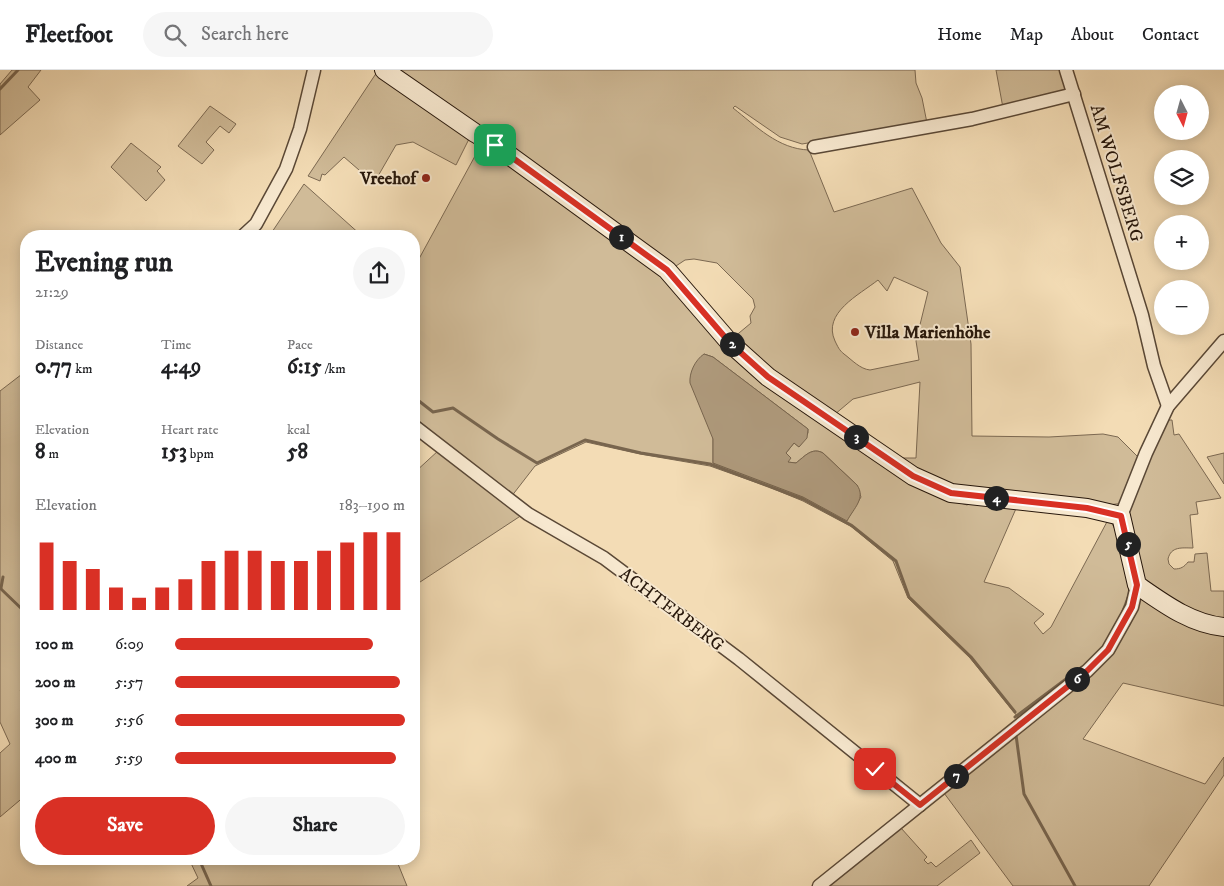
<!DOCTYPE html>
<meta charset="utf-8">
<style>
body{margin:0;font-family:"IM FELL DW Pica",serif;background:#f6f6f6;color:#202124;height:100vh;display:flex;flex-direction:column;font-size:19px;white-space:nowrap}
*{box-sizing:border-box;margin:0}
p{font-size:16px;color:#757577}
.icon{flex:none;width:28px;height:28px;fill:none;stroke:currentColor;stroke-width:2;stroke-linecap:round;stroke-linejoin:round}
.map{position:relative;flex:1;overflow:hidden}
.side{position:absolute;left:20px;top:160px;width:400px;height:635px;display:flex;flex-direction:column;background:#fff;border-radius:20px;box-shadow:0 2px 12px #0003}
.side>*{flex:none}
.needle{width:32px;rotate:174deg}
.controls{position:absolute;left:1154px;top:15px;display:grid;gap:10px}
.controls a{display:grid;place-items:center;width:55px;height:55px;border-radius:50%;background:#fff;box-shadow:0 2px 12px #0003;font-size:25px}
.pin{position:absolute;display:grid;place-items:center;width:42px;height:42px;color:#fff;margin:-21px;border-radius:10px;box-shadow:0 2px 8px #0006}
.km{position:absolute;width:25px;height:25px;margin:-12px;border-radius:50%;background:#222;color:#fff;font-size:14px;line-height:25px;text-align:center}
.round{display:grid;place-items:center;flex:none;width:52px;height:52px;border-radius:26px;background:#f6f6f6}
.head{display:flex;align-items:center;justify-content:space-between;height:85px;padding:0 15px}
h1{font-size:28px;font-weight:800;line-height:38px}
.stats{display:grid;grid-template-columns:repeat(3,1fr);gap:8px;height:85px;padding:5px 15px}
.stats div{display:grid;align-content:center}
.stats b{font-size:21px;font-weight:800}
.stats small{font-size:14px;font-weight:400}
.stats p{font-size:14px}
.chart{height:140px;padding:10px 15px}
.chart p{display:flex;justify-content:space-between}
.chart svg{width:100%;height:90px;margin-top:5px;stroke:#d93025;stroke-width:6}
.cta{display:flex;gap:10px;margin-top:auto;padding:10px 15px}
.cta a{flex:1;height:58px;border-radius:30px;background:#d93025;color:#fff;font-size:20px;font-weight:800;line-height:58px;text-align:center}
.cta a+a{background:#f6f6f6;color:#202124}
ul{padding:0 15px;list-style:none;font-size:16px}
li{display:grid;grid-template-columns:80px 60px 1fr;align-items:center;height:38px}
li i{height:12px;border-radius:6px;background:#d93025}
header{display:flex;align-items:center;gap:30px;box-sizing:border-box;height:70px;padding:0 25px;background:#fff;border-bottom:1px solid #e0e0e0}
header strong{font-size:24px}
nav{display:flex;gap:28px;margin-inline-start:auto;font-size:18px}
.search{width:350px;height:45px;background:#f6f6f6;display:flex;align-items:center;gap:12px;box-sizing:border-box;padding:0 18px;border-radius:28px;color:#757577;font-size:19px}
.map>svg:first-child{display:block}
</style>
<header>
<strong>Fleetfoot</strong>
<div class="search"><svg class="icon" aria-label="search" viewBox="0 0 24 24"><circle cx="10" cy="10" r="6"/><path d="M15 15l6 6"/></svg>Search here</div>
<nav><a>Home</a><a>Map</a><a>About</a><a>Contact</a></nav>
</header>
<div class="map">
<svg width="1224" height="816" viewBox="0 0 1224 816">
<rect width="100%" height="100%" fill="#f3dcb5"/>
<filter id="stains"><feTurbulence type="fractalNoise" baseFrequency=".004" numOctaves="4"/><feColorMatrix values="0 0 0 0 .2 0 0 0 0 .09 0 0 0 0 .02 0 0 0 .5 -.17"/></filter>
<radialGradient id="worn" r=".72"><stop offset=".6" stop-color="#630" stop-opacity="0"/><stop offset="1" stop-color="#630" stop-opacity=".3"/></radialGradient>
<!-- green -->
<g fill="#d0bb98" stroke="#7c6952" fill-rule="evenodd">
<path d="M 12,0 L 41,0 L 28,17 L 40,30 L 0,65 L 0,14 Z"/>
<path d="M 393,0 L 915,0 L 916,13 L 922,28 L 927,53 L 802,74 L 780,67 L 735,36 L 733,38 C 756,56 778,79 809,80 L 834,142 L 912,118 L 941,173 L 960,197 L 971,274 L 972,366 L 1049,367 L 1103,364 L 1118,367 L 1139,388 L 1123,433 L 1109,435 L 947,414 L 896,388 L 916,388 L 920,312 L 853,329 L 834,345 L 772,304 L 733,268 L 751,253 L 750,246 L 755,237 L 753,229 L 717,193 L 694,189 L 685,190 L 673,198 L 663,186 L 643,175 ZM 894,207 L 928,222 L 916,271 L 919,290 L 870,300 C 860,299 852,290 844,284 C 839,280 838,277 835,271 C 822,243 859,225 878,210 L 887,221 Z"/>
<path d="M 996,0 L 1064,0 L 1071,22 L 1003,38 Z"/>
<path d="M 377,2 L 470,67 L 456,95 L 413,72 L 396,75 L 374,113 L 344,87 L 325,105 L 322,104 L 320,111 L 308,106 Z"/>
<path d="M 210,36 L 236,54 L 229,63 L 220,56 L 206,72 L 214,80 L 202,94 L 178,76 Z"/>
<path d="M 131,73 L 161,97 L 157,101 L 165,110 L 146,131 L 111,97 Z"/>
<path d="M 481,75 L 655,196 L 727,274 L 938,426 L 967,435 L 980,428 L 1018,434 L 984,512 L 1009,518 L 1044,544 L 1034,553 L 1043,564 L 1051,557 L 1109,448 L 1118,465 L 1133,518 L 1120,551 L 1111,568 L 1094,590 L 1017,646 L 970,588 L 908,528 L 893,491 L 852,457 L 803,431 L 769,417 L 710,396 L 640,384 L 586,372 L 535,396 L 511,427 L 419,355 L 414,350 L 414,198 ZM 704,284 L 713,287 L 808,359 L 808,363 L 799,377 L 794,373 L 786,383 L 787,392 L 796,393 C 805,386 812,377 823,383 L 857,415 L 861,427 L 847,450 L 803,427 L 713,393 L 713,369 Z"/>
<path d="M 304,114 L 362,166 L 264,166 L 272,162 Z"/>
<path d="M 26,301 L 26,615 L 20,620 L 26,628 L 26,725 L 0,747 L 0,683 L 10,674 L 0,652 L 0,321 Z"/>
<path d="M 1165,350 L 1172,350 L 1174,365 L 1179,364 L 1221,428 L 1196,432 L 1198,444 L 1190,445 L 1193,478 C 1182,478 1171,476 1168,489 L 1169,494 L 1174,499 C 1181,499 1184,497 1188,492 L 1194,492 L 1195,484 L 1207,483 L 1211,521 L 1224,521 L 1224,550 L 1199,545 L 1163,529 L 1139,504 L 1127,441 Z"/>
<path d="M 439,380 L 522,445 L 414,516 L 414,403 Z"/>
<path d="M 1224,383 L 1224,414 L 1207,387 Z"/>
<path d="M 1140,529 L 1224,562 L 1224,636 L 1123,613 L 1083,669 L 1205,714 L 1224,687 L 1224,705 L 1149,816 L 1013,816 L 944,723 L 1118,573 L 1130,555 Z"/>
<path d="M 901,758 L 927,787 L 924,790 L 928,794 L 931,792 L 936,797 L 971,770 L 980,783 L 937,816 L 828,816 Z"/>
<path d="M 189,789 L 396,789 L 407,816 L 187,816 L 198,808 Z"/>
</g>
<!-- water -->
<path fill="#ae997b" stroke="#78654e" d="M 704,284 L 713,287 L 808,359 L 807,368 L 799,377 L 794,373 L 786,383 L 791,388 L 788,392 L 796,393 C 805,386 812,377 823,383 L 857,415 C 866,428 854,438 847,451 L 803,427 L 713,393 L 713,369 L 690,313 C 689,303 695,290 704,284 Z"/>
<g fill="none" stroke-linecap="round" stroke-linejoin="round">
<!-- stream -->
<g stroke="#78654e" stroke-width="3">
<path d="M 0,19 L 18,0"/>
<path d="M 414,325 L 419,331 L 433,342 L 453,338 L 498,369 L 537,393 L 585,370 L 641,383 L 710,394 L 803,429 L 851,455 L 896,491 L 909,527 L 971,587 L 1015,642"/>
<path d="M 0,518 L 26,543"/>
<path d="M 1,518 L 3,507"/>
<path d="M 1123,541 L 1128,528"/>
<path d="M 1015,647 L 1082,597"/>
<path d="M 1016,665 L 1024,724 L 1075,816"/>
<path d="M 199,789 L 211,816"/>
</g>
<!-- street casing -->
<g stroke="#5a4836" stroke-width="15">
<g id="street">
<path d="M 1066,0 L 1142,245 L 1154,296 L 1168,336"/>
<path d="M 814,77 L 972,49 L 1074,24"/>
<path d="M 243,166 L 256,154 L 286,99 L 300,59 L 314,0"/>
<path d="M 414,356 L 528,444 L 604,488 L 739,589 L 920,735"/>
<path d="M 1121,446 L 1146,383 L 1168,336 L 1224,271"/>
<path d="M 819,816 L 1087,601 L 1108,580 L 1132,537 L 1137,515"/>
</g>
</g>
<!-- secondary casing -->
<g stroke="#27170b" stroke-width="20">
<path id="secondary" d="M 384,0 L 475,63 L 495,75 L 667,200 L 730,273 L 768,307 L 913,406 L 951,423 L 1087,438 L 1121,446 L 1137,515 C 1163,533 1191,554 1224,557"/>
</g>
<!-- street -->
<use href="#street" stroke="#f7e8cf" stroke-width="12"/>
<!-- secondary -->
<use href="#secondary" stroke="#f7e8cf" stroke-width="18"/>
</g>
<g fill="none" stroke-linecap="round" stroke-linejoin="round">
<!-- route casing -->
<g stroke="#fff" stroke-width="10">
<path id="route" d="M 495,75 L 667,200 L 730,273 L 768,307 L 913,406 L 951,423 L 1087,438 L 1121,446 L 1137,515 L 1132,537 L 1108,580 L 1087,601 L 920,735 L 875,699"/>
</g>
<!-- route -->
<use href="#route" stroke="#d93025" stroke-width="6"/>
</g>
<!-- markers -->
<g fill="#8f2418" stroke="#f7e8cf" stroke-width="2">
<circle cx="426" cy="108" r="5"/>
<circle cx="855" cy="262" r="5"/>
</g>
<g text-anchor="middle" stroke-width="4" stroke-linejoin="round" paint-order="stroke">
<!-- street labels -->
<g font-size="18" fill="#27170b" stroke="#f7e8cf">
<text transform="translate(1117 103) rotate(73)" y="6">AM WOLFSBERG</text>
<text transform="translate(672 539) rotate(37)" y="6">ACHTERBERG</text>
</g>
<!-- poi labels -->
<g font-size="18" font-weight="bold" fill="#27170b" stroke="#f7e8cf" text-anchor="end">
<text x="416" y="114">Vreehof</text>
<text x="865" y="268" text-anchor="start">Villa Marienhöhe</text>
</g>
</g>
<rect width="100%" height="100%" filter="url(#stains)"/>
<rect width="100%" height="100%" fill="url(#worn)"/>
</svg>
<div class="controls">
<a><svg class="needle" viewBox="-14 -14 28 28"><path d="M0-13l5 13h-10z" fill="#e53935"/><path d="M0 13l5-13h-10z" fill="#757577"/></svg></a>
<a><svg class="icon" aria-label="layers" viewBox="0 0 24 24"><path d="M12 4l9 5-9 5-9-5zM3 14l9 5 9-5"/></svg></a>
<a>+</a>
<a>−</a>
</div>
<div class="pin" style="left:495px;top:75px;background:#1e9e55"><svg class="icon" aria-label="arrive" viewBox="0 0 24 24"><path d="M6 21V4h12l-3 4 3 4H6"/></svg></div>
<div class="pin" style="left:875px;top:699px;background:#d93025"><svg class="icon" aria-label="check" viewBox="0 0 24 24"><path d="M5 12l5 5 9-10"/></svg></div>
<b class="km" style="left:621px;top:167px">1</b>
<b class="km" style="left:732px;top:274px">2</b>
<b class="km" style="left:856px;top:367px">3</b>
<b class="km" style="left:996px;top:428px">4</b>
<b class="km" style="left:1128px;top:474px">5</b>
<b class="km" style="left:1077px;top:609px">6</b>
<b class="km" style="left:956px;top:706px">7</b>
<section class="side">
<div class="head"><div><h1>Evening run</h1><p>21:29</p></div><a class="round"><svg class="icon" aria-label="share" viewBox="0 0 24 24"><path d="M12 15V3M7 8l5-5 5 5M5 13v7h14v-7"/></svg></a></div>
<div class="stats">
<div><p>Distance</p><b>0.77<small> km</small></b></div>
<div><p>Time</p><b>4:49</b></div>
<div><p>Pace</p><b>6:15<small> /km</small></b></div>
</div>
<div class="stats">
<div><p>Elevation</p><b>8<small> m</small></b></div>
<div><p>Heart rate</p><b>153<small> bpm</small></b></div>
<div><p>kcal</p><b>58</b></div>
</div>
<div class="chart"><p><span>Elevation</span>183–190 m</p>
<svg viewBox="0 0 160 44" preserveAspectRatio="none"><path d="M5 44V11M15 44V20M25 44V24M35 44V33M45 44V38M55 44V33M65 44V29M75 44V20M85 44V15M95 44V15M105 44V20M115 44V20M125 44V15M135 44V11M145 44V6M155 44V6"/></svg>
</div>
<ul>
<li><b>100 m</b>6:09<i style="width:86%"></i></li>
<li><b>200 m</b>5:57<i style="width:98%"></i></li>
<li><b>300 m</b>5:56<i style="width:100%"></i></li>
<li><b>400 m</b>5:59<i style="width:96%"></i></li>
</ul>
<div class="cta"><a>Save</a><a>Share</a></div>
</section>
</div>
